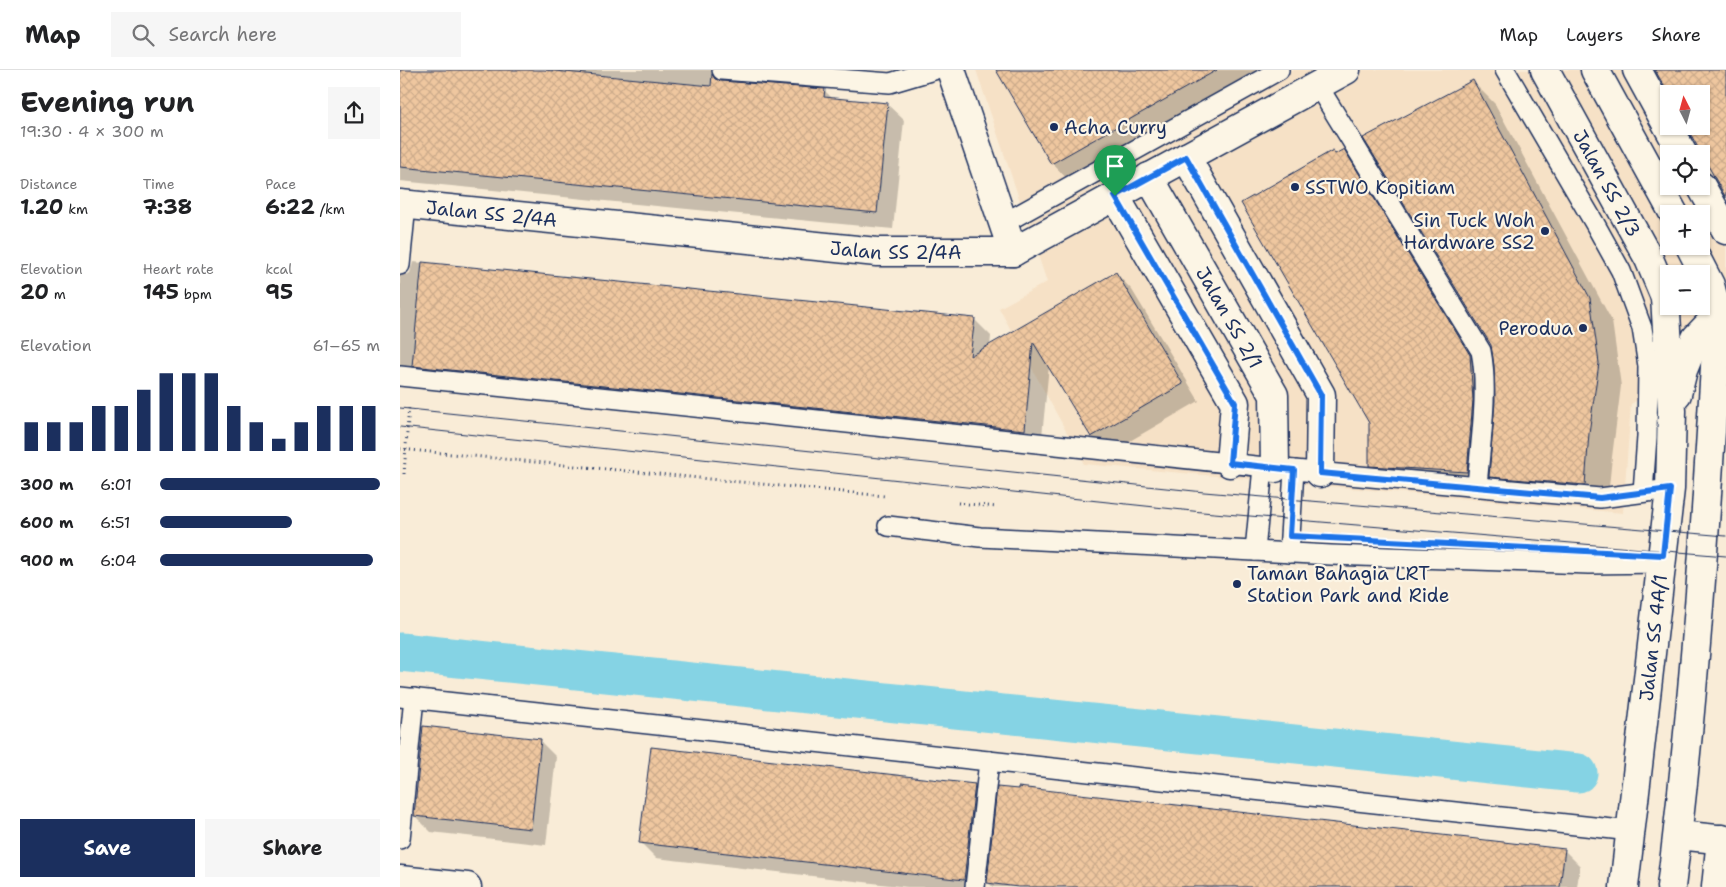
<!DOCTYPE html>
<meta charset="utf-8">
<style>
body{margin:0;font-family:"Shantell Sans",sans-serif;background:#f6f6f6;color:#202124;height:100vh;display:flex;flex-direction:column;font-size:19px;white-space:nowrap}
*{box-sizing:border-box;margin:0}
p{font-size:16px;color:#757577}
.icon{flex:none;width:28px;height:28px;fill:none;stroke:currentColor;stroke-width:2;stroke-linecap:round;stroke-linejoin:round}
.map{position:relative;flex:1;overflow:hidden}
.panel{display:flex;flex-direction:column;background:#fff;width:400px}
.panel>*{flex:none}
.needle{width:32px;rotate:354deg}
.controls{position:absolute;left:1260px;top:15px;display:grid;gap:10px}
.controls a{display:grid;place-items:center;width:50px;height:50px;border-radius:0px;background:#fff;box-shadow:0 1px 4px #0004;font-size:25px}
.pin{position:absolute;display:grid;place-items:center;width:42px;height:42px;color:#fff;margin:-51px -21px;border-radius:50% 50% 50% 0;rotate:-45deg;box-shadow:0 0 5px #0007}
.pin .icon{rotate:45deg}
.round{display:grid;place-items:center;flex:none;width:52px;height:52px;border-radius:0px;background:#f6f6f6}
.headline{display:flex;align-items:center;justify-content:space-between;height:85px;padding:0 20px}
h1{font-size:28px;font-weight:700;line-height:38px}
.metrics{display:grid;grid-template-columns:repeat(3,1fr);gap:8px;height:85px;padding:5px 20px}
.metrics div{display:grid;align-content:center}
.metrics b{font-size:21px;font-weight:700}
.metrics small{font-size:14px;font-weight:400}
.metrics p{font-size:14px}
.chart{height:140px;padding:10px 20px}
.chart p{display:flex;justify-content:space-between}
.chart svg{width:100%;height:90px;margin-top:5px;stroke:#1b2f5e;stroke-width:6}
.action{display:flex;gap:10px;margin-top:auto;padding:10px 20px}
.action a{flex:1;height:58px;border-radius:0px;background:#1b2f5e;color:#fff;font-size:20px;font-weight:700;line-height:58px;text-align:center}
.action a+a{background:#f6f6f6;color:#202124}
ul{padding:0 20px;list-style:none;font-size:16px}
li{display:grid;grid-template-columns:80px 60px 1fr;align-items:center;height:38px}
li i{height:12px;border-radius:6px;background:#1b2f5e}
header{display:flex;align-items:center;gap:30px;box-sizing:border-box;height:70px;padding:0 25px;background:#fff;border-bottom:1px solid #e0e0e0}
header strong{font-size:24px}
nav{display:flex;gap:28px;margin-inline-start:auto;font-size:18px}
.search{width:350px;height:45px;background:#f6f6f6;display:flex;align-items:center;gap:12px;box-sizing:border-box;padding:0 18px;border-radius:0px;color:#757577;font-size:19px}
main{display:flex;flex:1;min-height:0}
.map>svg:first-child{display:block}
</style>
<header>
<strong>Map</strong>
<div class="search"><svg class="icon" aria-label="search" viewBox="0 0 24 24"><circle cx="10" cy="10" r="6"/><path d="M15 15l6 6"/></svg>Search here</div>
<nav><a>Map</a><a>Layers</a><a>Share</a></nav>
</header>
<main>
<section class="panel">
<div class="headline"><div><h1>Evening run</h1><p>19:30 · 4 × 300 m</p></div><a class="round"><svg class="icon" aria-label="share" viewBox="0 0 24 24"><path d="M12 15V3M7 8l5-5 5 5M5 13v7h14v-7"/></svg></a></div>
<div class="metrics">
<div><p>Distance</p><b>1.20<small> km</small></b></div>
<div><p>Time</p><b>7:38</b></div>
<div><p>Pace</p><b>6:22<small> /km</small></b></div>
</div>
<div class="metrics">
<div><p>Elevation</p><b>20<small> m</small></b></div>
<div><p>Heart rate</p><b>145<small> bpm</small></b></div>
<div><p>kcal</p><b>95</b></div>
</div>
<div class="chart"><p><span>Elevation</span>61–65 m</p>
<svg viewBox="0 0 160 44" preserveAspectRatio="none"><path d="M5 44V30M15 44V30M25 44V30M35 44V22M45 44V22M55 44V14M65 44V6M75 44V6M85 44V6M95 44V22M105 44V30M115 44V38M125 44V30M135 44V22M145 44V22M155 44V22"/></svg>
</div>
<ul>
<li><b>300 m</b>6:01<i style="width:100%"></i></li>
<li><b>600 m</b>6:51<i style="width:60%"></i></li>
<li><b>900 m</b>6:04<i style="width:97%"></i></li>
</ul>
<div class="action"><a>Save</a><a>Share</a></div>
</section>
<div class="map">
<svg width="1326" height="817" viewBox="0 0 1326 817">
<defs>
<pattern id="building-cross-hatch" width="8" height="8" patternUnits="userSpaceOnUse" patternTransform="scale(1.25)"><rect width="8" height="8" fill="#efc79f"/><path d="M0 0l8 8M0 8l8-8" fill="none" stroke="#ccab8b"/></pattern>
</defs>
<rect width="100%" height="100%" fill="#f9ecd7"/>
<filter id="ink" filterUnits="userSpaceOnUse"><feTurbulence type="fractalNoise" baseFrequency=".02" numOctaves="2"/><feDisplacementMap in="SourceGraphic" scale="10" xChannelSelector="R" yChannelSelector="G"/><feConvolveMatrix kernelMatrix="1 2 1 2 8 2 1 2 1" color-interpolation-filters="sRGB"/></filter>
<g filter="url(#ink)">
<!-- built -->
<path fill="#f6e1c6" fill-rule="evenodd" d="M 576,0 L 1326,0 L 1326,278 L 1231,334 L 1223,443 L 684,394 L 599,238 L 647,212 ZM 1269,24 L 1301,24 L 1301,56 L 1269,56 ZM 1269,84 L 1301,84 L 1301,116 L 1269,116 ZM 1269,144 L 1301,144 L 1301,176 L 1269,176 ZM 1269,204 L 1301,204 L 1301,236 L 1269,236 Z"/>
<!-- shadow -->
<g fill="#0003">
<path d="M 0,0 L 443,0 L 333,6 L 327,13 L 424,20 L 433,29 L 488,35 L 504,50 L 493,159 L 0,111 Z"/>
<path d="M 598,0 L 876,0 L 673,115 L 652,93 Z"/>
<path d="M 1073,12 L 1095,34 L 1212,251 L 1221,316 L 1212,387 L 1207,437 L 1113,429 L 1090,406 L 1097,331 L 1096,296 Z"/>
<path d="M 933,81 L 936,85 L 943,81 L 963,100 L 1089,306 L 1092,351 L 1086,422 L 990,415 L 970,395 L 971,352 Z"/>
<path d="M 13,192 L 574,249 L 591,266 L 590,276 L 716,203 L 732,220 L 799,331 L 709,383 L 692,367 L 649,296 L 641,376 L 0,309 L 0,196 L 6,202 L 6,205 L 10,203 Z"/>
<path d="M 0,655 L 15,671 L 0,758 Z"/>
<path d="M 140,671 L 156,687 L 146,775 L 31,762 L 15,746 Z"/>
<path d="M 575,715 L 590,731 L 581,817 L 507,817 L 256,788 L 240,772 Z"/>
<path d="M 1164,780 L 1180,796 L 1177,817 L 593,817 L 588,813 Z"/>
</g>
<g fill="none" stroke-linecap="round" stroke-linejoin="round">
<!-- canal -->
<path stroke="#85d3e4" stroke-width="39" d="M 0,582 L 1178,703"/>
</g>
<!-- building -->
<g fill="url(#building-cross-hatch)" stroke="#1b2f5e">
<path d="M 0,0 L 144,0 L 311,16 L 312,4 L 315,9 L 321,11 L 425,19 L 424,27 L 488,33 L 477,143 L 0,97 Z"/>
<path d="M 596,0 L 817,0 L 651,94 Z"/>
<path d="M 1255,0 L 1326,0 L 1326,128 L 1286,56 L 1301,56 L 1301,24 L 1269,24 L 1269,25 Z"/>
<path d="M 1073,10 L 1190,228 L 1199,293 L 1189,363 L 1185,415 L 1089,407 L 1095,331 L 1094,296 L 1091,275 L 963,68 Z"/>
<path d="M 944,79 L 1070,285 L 1073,330 L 1067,402 L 969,396 L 969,353 L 841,133 L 933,80 L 935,84 Z"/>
<path d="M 22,192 L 575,248 L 570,286 L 716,202 L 783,314 L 691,367 L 633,272 L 625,360 L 12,296 Z"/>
<path d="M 23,656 L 141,669 L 131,759 L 14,746 Z"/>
<path d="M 251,677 L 575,714 L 564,810 L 239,773 Z"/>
<path d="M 597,717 L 618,719 L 618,717 L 1165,779 L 1160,817 L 618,817 L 587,813 Z"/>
</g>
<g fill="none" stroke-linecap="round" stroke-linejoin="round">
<!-- service casing -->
<g stroke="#1b2f5e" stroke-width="22">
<g id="service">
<path d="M 322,0 L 490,13 L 534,0"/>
<path d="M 1105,0 L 1195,154 L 1221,201 L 1242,258 L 1248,296 L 1247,367 L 1243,422"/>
<path d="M 918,16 L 1081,281 C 1089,321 1080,375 1077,417"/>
<path d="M 604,153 L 879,0"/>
<path d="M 0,195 L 6,135"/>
<path d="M 0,306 L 894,400 L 1200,428 L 1270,419"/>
<path d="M 488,456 L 580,467 L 931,485 L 1189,494 L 1263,493"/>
<path d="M 855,481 L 863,397"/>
<path d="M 889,483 L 894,400"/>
<path d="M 0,627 L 1231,761"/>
<path d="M 0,769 L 14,628"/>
<path d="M 575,817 L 589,691"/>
</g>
</g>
<!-- minor casing -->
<g stroke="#1b2f5e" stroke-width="31">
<g id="minor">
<path d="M 551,0 L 613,182"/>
<path d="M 1237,0 L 1283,84"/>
<path d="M 786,87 L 921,325 L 920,403"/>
<path id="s1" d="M 749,107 L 874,325 L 875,398"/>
<path d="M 1301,116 L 1326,160"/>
<path d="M 715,126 L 835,333 L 830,393"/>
<path id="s2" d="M 0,134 L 477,182 L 613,182 L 946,0"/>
<path d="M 1278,765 L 1326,770"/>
<path d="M 0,810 L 67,817"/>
<path d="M 1316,817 L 1321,769"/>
</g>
</g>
<!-- secondary casing -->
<g stroke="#1b2f5e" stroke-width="31">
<g id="secondary">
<path id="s3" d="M 1145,0 L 1249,189 L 1265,227 L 1269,232"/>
<path d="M 1195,0 L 1274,144"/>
<path d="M 1277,324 L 1283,300 L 1296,268 L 1318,245"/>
<path id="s4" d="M 1224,817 L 1270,419 L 1272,341 L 1265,227"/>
<path d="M 1271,817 C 1295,627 1307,436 1318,245 L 1310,215 L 1290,176"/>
</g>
</g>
<!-- path -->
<g stroke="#1b2f5e" stroke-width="3" stroke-dasharray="1 4" stroke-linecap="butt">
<path d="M 0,379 L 485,426"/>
<path d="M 4,404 L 9,335"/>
<path d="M 558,433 L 597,437"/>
</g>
<!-- service -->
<use href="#service" stroke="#fcf5e5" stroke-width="19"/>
<!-- minor -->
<use href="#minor" stroke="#fcf5e5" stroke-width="28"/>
<!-- secondary -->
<use href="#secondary" stroke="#fcf5e5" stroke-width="28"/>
<!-- tram -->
<g stroke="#1b2f5e" stroke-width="1">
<path d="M 0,338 L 804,422 L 1326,466"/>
<path d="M 0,357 L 802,442 L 1326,486"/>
</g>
</g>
</g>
<g fill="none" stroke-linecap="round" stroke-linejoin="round" filter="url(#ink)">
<!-- route casing -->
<g stroke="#fff" stroke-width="10">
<path id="route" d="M 786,87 L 921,325 L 920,403 L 1200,428 L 1270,419 L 1263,485 L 890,466 L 894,400 L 830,393 L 835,333 L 715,126 Z"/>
</g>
<!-- route -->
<use href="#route" stroke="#1a73e8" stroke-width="6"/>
</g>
<!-- markers -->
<g fill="#1b2f5e" stroke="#fcf5e5" stroke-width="2">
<circle cx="654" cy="57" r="5"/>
<circle cx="895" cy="117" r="5"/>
<circle cx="1145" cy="161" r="5"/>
<circle cx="1183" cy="258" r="5"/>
<circle cx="837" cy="514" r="5"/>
</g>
<g text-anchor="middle" stroke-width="4.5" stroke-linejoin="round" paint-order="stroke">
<!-- poi labels -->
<g font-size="19" fill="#1b2f5e" stroke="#fcf5e5" text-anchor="start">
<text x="664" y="64">Acha Curry</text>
<text x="905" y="124">SSTWO Kopitiam</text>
<text x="1135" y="157" text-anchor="end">Sin Tuck Woh<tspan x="1135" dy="22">Hardware SS2</tspan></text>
<text x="1173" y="265" text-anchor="end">Perodua</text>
<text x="847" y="510">Taman Bahagia LRT<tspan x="847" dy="22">Station Park and Ride</tspan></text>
</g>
<!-- street labels -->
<g font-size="19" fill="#1b2f5e" stroke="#fcf5e5">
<text dy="7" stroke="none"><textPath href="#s3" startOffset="129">Jalan SS 2/3</textPath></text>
<text dy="7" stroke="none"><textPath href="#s2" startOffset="92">Jalan SS 2/4A</textPath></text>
<text dy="7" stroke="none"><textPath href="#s2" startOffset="498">Jalan SS 2/4A</textPath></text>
<text dy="7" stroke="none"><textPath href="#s1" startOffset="162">Jalan SS 2/1</textPath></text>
<text dy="7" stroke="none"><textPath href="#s4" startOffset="251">Jalan SS 4A/1</textPath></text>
</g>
</g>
</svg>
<div class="controls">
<a><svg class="needle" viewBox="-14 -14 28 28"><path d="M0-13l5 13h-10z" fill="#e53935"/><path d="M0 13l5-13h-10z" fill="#757577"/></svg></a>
<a><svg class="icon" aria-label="locate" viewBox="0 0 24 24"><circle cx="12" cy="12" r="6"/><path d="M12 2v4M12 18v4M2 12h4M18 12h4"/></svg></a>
<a>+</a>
<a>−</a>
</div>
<div class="pin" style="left:715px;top:126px;background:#1e9e55"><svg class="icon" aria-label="arrive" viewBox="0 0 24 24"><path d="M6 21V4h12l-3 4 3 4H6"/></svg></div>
</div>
</main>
